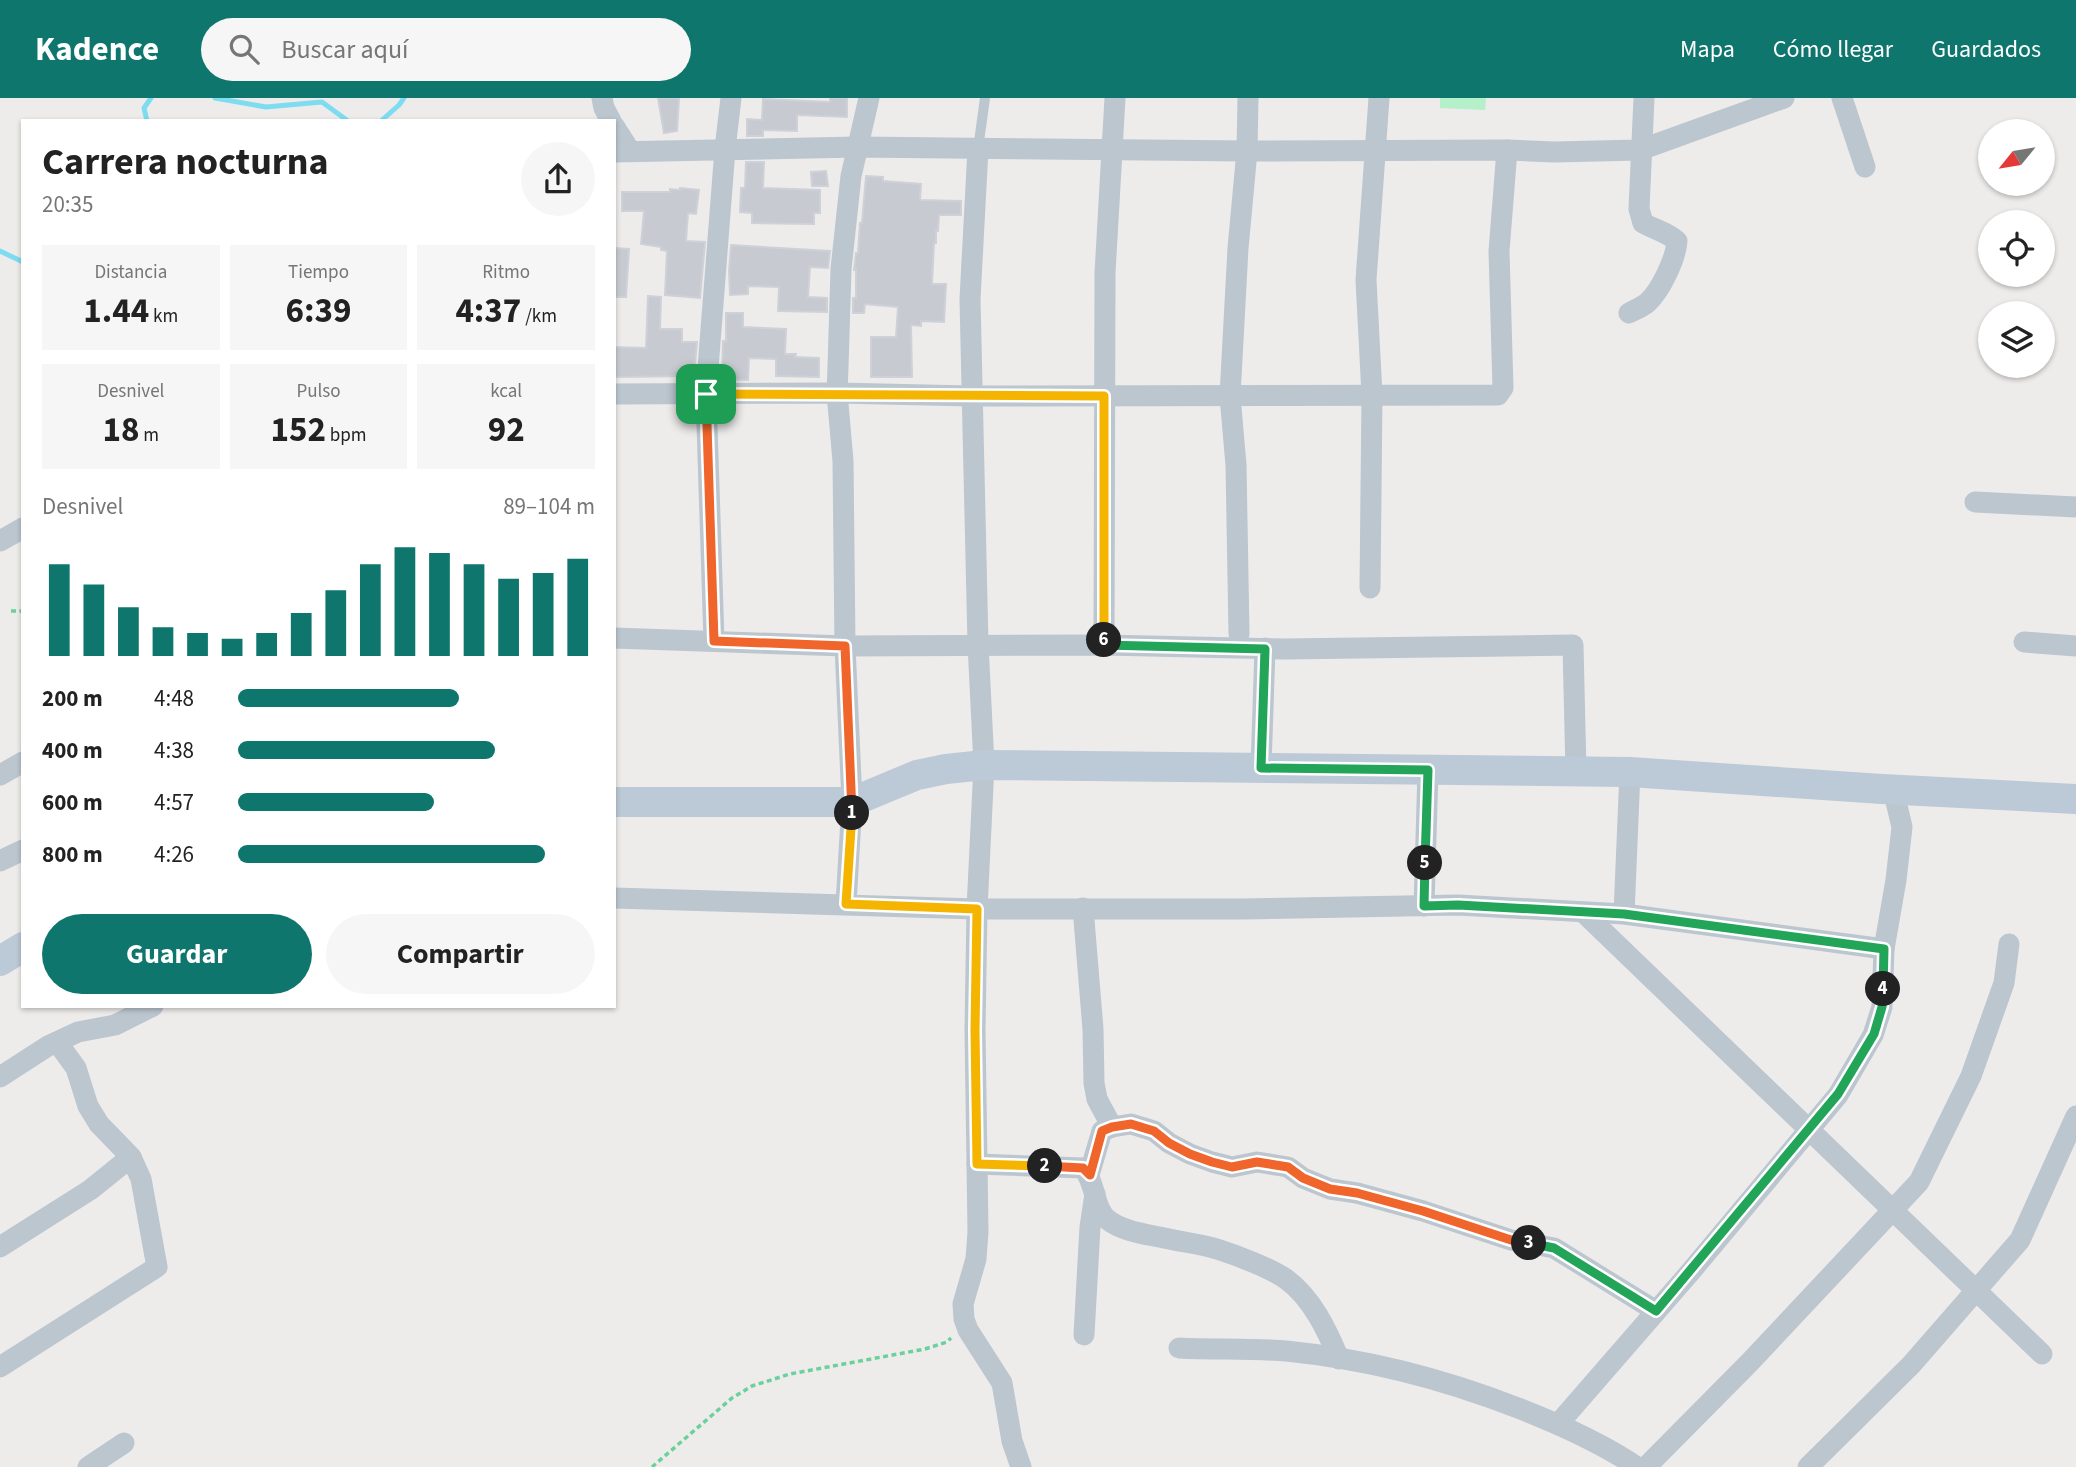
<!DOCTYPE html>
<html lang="es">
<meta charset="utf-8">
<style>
body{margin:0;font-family:"Source Sans 3",sans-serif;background:#f6f6f6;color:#222;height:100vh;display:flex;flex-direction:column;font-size:26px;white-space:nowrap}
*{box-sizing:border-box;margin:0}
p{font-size:23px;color:#767676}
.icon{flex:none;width:38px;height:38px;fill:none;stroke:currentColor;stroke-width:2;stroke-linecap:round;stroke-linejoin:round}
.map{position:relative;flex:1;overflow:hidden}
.details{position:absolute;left:21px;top:21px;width:595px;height:889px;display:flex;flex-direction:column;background:#fff;border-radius:0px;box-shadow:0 2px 5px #0004}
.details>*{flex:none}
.needle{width:46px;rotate:240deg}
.tools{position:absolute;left:1978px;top:21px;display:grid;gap:14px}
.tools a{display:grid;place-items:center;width:77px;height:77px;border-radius:50%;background:#fff;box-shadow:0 2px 5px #0004;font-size:35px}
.pin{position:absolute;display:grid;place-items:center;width:60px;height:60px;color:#fff;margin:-30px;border-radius:14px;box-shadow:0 4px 10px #0006}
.km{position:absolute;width:35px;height:35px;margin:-18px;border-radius:50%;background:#222;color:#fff;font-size:19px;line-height:35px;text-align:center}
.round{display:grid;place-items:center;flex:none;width:74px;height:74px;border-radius:37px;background:#f6f6f6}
.head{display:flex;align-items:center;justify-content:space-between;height:119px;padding:0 21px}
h1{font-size:38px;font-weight:700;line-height:52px}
.stats{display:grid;grid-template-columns:repeat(3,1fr);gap:10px;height:119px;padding:7px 21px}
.stats div{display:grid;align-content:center;border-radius:0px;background:#f6f6f6;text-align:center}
.stats b{font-size:35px;font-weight:700}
.stats small{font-size:19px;font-weight:400}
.stats p{font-size:19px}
.chart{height:196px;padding:14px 21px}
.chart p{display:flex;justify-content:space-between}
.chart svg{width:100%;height:126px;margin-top:7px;stroke:#0f766e;stroke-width:6}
.action{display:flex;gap:14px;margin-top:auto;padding:14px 21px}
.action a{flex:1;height:80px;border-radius:42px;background:#0f766e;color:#fff;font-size:28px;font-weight:700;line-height:80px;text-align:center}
.action a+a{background:#f6f6f6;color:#222}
ul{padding:0 21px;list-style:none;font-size:23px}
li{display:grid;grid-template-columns:112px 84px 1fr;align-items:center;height:52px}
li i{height:18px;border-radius:9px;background:#0f766e}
header{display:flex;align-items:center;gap:42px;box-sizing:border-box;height:98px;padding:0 35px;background:#0f766e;color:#fff}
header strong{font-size:33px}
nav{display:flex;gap:38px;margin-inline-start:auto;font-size:24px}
.search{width:490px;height:63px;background:#f6f6f6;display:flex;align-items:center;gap:18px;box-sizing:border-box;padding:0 24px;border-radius:38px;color:#767676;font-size:26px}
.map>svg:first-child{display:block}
</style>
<header>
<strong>Kadence</strong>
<div class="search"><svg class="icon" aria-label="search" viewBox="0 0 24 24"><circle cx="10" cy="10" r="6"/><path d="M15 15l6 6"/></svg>Buscar aquí</div>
<nav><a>Mapa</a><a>Cómo llegar</a><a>Guardados</a></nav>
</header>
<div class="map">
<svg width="2076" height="1369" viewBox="0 0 2076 1369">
<rect width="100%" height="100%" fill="#eeebeb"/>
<!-- green -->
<path fill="#b4f1ca" d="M 1440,0 L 1486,0 L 1485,12 L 1440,10 Z"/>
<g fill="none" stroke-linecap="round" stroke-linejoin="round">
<!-- stream -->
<g stroke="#7edcf1" stroke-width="5">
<path d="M 215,0 L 266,9 L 322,4 L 348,23"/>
<path d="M 147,23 L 144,10 L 151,0"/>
<path d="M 381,23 L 399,7 L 404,0"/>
<path d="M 0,153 L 23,164"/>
</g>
</g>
<!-- building -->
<g fill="#c7cad1" stroke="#ced1d8" stroke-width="2">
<path d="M 658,0 L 679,0 L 677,33 L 664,35 Z"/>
<path d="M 830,0 L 847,0 L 847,19 L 797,17 L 797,33 L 763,32 L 763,38 L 747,38 L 747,21 L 762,22 L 763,1 L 830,4 Z"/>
<path d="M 746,64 L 764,64 L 763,90 L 820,92 L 820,115 L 814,115 L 814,126 L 752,125 L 752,115 L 740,114 L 741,90 L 745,90 Z"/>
<path d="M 826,73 L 828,88 L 812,88 L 811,74 Z"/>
<path d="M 866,78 L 883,79 L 883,83 L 921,86 L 920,102 L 961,103 L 961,117 L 939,117 L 938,133 L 936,133 L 936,145 L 934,145 L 932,186 L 946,186 L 944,224 L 921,223 L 921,228 L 911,227 L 912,279 L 871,279 L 871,239 L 896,239 L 898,209 L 865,206 L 864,215 L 853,215 L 853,200 L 856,200 L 856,172 L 854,172 L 856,155 L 858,155 L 860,125 L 862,125 Z"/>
<path d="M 680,90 L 699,92 L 696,116 L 688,115 L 686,143 L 705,144 L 700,200 L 665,197 L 667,153 L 661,152 L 661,149 L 641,146 L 644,113 L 622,113 L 622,94 L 670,94 L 670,91 L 680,92 Z"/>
<path d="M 731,147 L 830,153 L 828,170 L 810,169 L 808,199 L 827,200 L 827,214 L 778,213 L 779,189 L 748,188 L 748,196 L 730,197 L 729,173 Z"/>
<path d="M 614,150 L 629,151 L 626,199 L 614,199 Z"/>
<path d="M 648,198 L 661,199 L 660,231 L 682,231 L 682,244 L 697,244 L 694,278 L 614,279 L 614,249 L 646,250 Z"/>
<path d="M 726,215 L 743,215 L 743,229 L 786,231 L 785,256 L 796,256 L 795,259 L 819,260 L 819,279 L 776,278 L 776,261 L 749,260 L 748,282 L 722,281 L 723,243 L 726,243 Z"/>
</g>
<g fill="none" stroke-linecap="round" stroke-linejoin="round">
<!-- path -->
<g stroke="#6ad19c" stroke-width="3.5" stroke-dasharray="5 3.5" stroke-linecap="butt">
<path d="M 11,513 L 23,513"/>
<path d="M 652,1369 L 732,1300 L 752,1288 L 790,1276 L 925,1251 L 947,1244 L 951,1240"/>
</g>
<!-- lane -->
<path stroke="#bbc6cf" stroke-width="10" d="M 978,51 L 985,0"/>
<!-- street -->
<g stroke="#bbc6cf" stroke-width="21">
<path d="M 602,0 L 604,10 L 611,23"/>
<path d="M 1842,0 L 1865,69"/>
<path d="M 614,28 L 630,53"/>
<path d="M 978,51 L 970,201 L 978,546 L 984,667 L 977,811 L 975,932 L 978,1134 L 976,1161 L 963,1206 L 964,1221 L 968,1232 L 1002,1285 L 1012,1343 L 1021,1369"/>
<path d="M 614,54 L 857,49 L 1247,53 L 1507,52 L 1554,54 L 1640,52 L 1784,0"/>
<path d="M 1629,215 C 1636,211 1643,209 1648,204 C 1661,192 1676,160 1677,143 C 1665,133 1655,132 1643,125 L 1639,111 L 1644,0"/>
<path d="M 614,296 L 837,295 L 971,298 L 1498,297 L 1503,290 L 1499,153 L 1507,52"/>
<path d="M 1975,404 L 2076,409"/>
<path d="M 0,443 L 23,430"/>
<path d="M 1370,490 L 1372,297 L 1366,182 L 1379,0"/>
<path d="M 1239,536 L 1236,367 L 1230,298 L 1238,150 L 1247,53 L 1248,0"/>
<path d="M 614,540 L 845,548 L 1104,547 L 1285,551 L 1573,547 L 1576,674"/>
<path d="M 714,543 L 706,296 L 725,51 L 731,0"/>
<path d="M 2024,544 L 2076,548"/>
<path d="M 1104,547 L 1105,175 L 1115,0"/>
<path d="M 1261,670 L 1265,550"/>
<path d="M 0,677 L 23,664"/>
<path d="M 0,763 L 23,752"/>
<path d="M 614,800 L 977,811 L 1242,811 L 1458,807 L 1624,816 L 1884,851"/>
<path d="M 846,806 L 852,704 L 845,548 L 843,363 L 837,295 L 838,269 L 841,171 L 851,78 L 869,0"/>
<path d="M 1424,808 L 1428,672"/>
<path d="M 1083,810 L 1093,931 L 1094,985 L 1097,1001 L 1112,1029"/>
<path d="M 1583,814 L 2042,1256"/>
<path d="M 1624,816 L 1630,674"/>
<path d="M 0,979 L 48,948 L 78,934 L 115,927 L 153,908"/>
<path d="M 977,1066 L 1083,1070 C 1096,1084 1093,1110 1108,1122 C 1124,1134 1146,1136 1164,1140 C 1182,1144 1200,1146 1217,1151 C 1236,1157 1270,1170 1286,1181 C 1312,1200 1327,1232 1339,1261"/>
<path d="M 1089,1077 L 1102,1033 L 1112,1029 L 1131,1026 L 1154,1033 L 1169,1045 L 1190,1056 L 1212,1064 L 1232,1069 L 1257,1064 L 1288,1069 L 1303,1080 L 1330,1091 L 1357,1095 L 1423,1113 L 1511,1142 L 1554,1150 L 1656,1213"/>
<path d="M 0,1149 L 90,1092 L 131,1059"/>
<path d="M 1084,1237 L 1090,1129 L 1095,1096"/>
<path d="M 1179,1250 C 1214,1252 1250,1250 1286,1253 C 1367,1261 1441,1280 1518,1310 C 1559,1326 1600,1344 1637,1369"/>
<path d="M 0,1269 L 157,1169 L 141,1081 L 131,1059 L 99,1026 L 88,1008 L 76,970 L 57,944"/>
<path d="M 1559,1325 L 1692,1172 L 1838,997 L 1873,937 L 1882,909 L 1884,851 L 1896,782 L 1902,729 L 1893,691"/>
<path d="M 88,1369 L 124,1345"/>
<path d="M 1646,1369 L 1750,1264 L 1919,1084 L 1971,978 L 2004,885 L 2009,846"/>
<path d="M 1808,1369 L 1911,1267 L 2020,1142 L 2076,1018"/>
</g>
<!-- secondary -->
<g stroke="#bcc9d6" stroke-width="30">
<path d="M 614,704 L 852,704 L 917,677 L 946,671 L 984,667 L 1630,674 L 1882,691 L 2076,701"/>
<path d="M 0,863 L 23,849"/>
</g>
</g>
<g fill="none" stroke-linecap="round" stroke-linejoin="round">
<!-- split-1 casing -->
<g stroke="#fff" stroke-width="14">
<path id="split-1" d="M 706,296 L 714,543 L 845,548 L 852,715"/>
</g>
<!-- split-2 casing -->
<g stroke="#fff" stroke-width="14">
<path id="split-2" d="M 852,715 L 846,806 L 977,811 L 975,932 L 977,1066 L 1045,1068"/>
</g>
<!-- split-3 casing -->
<g stroke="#fff" stroke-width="14">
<path id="split-3" d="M 1045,1068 L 1083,1070 L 1090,1077 L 1102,1033 L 1112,1029 L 1131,1026 L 1154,1033 L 1169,1045 L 1190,1056 L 1212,1064 L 1232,1069 L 1257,1064 L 1288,1069 L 1303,1080 L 1330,1091 L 1357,1095 L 1423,1113 L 1511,1142 L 1529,1145"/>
</g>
<!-- split-4 casing -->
<g stroke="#fff" stroke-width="14">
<path id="split-4" d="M 1529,1145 L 1554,1150 L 1656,1213 L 1838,996 L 1874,936 L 1882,909 L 1883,891"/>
</g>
<!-- split-5 casing -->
<g stroke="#fff" stroke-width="14">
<path id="split-5" d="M 1425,765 L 1424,808 L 1458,807 L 1624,816 L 1884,851 L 1883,891"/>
</g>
<!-- split-6 casing -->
<g stroke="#fff" stroke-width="14">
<path id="split-6" d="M 1104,542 L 1104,547 L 1265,551 L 1261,670 L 1428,672 L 1425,765"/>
</g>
<!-- split-7 casing -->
<g stroke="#fff" stroke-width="14">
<path id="split-7" d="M 706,296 L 1104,298 L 1104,542"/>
</g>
<!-- split-1 -->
<use href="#split-1" stroke="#f0652b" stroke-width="9"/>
<!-- split-2 -->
<use href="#split-2" stroke="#f5b400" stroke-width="9"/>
<!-- split-3 -->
<use href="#split-3" stroke="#f0652b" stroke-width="9"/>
<!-- split-4 -->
<use href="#split-4" stroke="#22a559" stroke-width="9"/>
<!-- split-5 -->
<use href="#split-5" stroke="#22a559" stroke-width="9"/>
<!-- split-6 -->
<use href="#split-6" stroke="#22a559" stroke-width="9"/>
<!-- split-7 -->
<use href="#split-7" stroke="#f5b400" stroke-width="9"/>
</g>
</svg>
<div class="tools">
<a><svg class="needle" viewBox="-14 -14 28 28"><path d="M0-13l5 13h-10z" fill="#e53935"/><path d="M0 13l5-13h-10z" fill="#767676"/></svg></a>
<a><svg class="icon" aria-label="locate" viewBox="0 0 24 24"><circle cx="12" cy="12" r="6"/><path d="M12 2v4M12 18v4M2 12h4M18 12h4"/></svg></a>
<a><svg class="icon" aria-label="layers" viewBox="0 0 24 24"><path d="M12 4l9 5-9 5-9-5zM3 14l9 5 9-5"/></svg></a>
</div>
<div class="pin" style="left:706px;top:296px;background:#1e9e55"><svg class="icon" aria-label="arrive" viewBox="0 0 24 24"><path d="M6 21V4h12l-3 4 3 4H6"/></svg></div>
<b class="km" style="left:852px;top:715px">1</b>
<b class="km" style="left:1045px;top:1068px">2</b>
<b class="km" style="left:1529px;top:1145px">3</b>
<b class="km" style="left:1883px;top:891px">4</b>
<b class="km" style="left:1425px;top:765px">5</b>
<b class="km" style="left:1104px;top:542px">6</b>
<section class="details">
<div class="head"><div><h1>Carrera nocturna</h1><p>20:35</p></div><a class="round"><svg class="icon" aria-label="share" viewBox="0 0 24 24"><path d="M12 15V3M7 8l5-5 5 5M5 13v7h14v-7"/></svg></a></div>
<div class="stats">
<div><p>Distancia</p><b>1.44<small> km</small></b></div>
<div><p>Tiempo</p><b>6:39</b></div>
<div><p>Ritmo</p><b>4:37<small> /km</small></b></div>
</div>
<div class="stats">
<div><p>Desnivel</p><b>18<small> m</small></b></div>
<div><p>Pulso</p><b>152<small> bpm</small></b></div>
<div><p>kcal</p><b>92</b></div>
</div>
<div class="chart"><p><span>Desnivel</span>89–104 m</p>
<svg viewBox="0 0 160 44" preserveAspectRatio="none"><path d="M5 44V12M15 44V19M25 44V27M35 44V34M45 44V36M55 44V38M65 44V36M75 44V29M85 44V21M95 44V12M105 44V6M115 44V8M125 44V12M135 44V17M145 44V15M155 44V10"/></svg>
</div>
<ul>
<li><b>200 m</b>4:48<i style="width:62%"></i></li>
<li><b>400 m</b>4:38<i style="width:72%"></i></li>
<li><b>600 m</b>4:57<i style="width:55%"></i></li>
<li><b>800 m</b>4:26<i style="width:86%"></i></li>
</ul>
<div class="action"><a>Guardar</a><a>Compartir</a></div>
</section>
</div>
